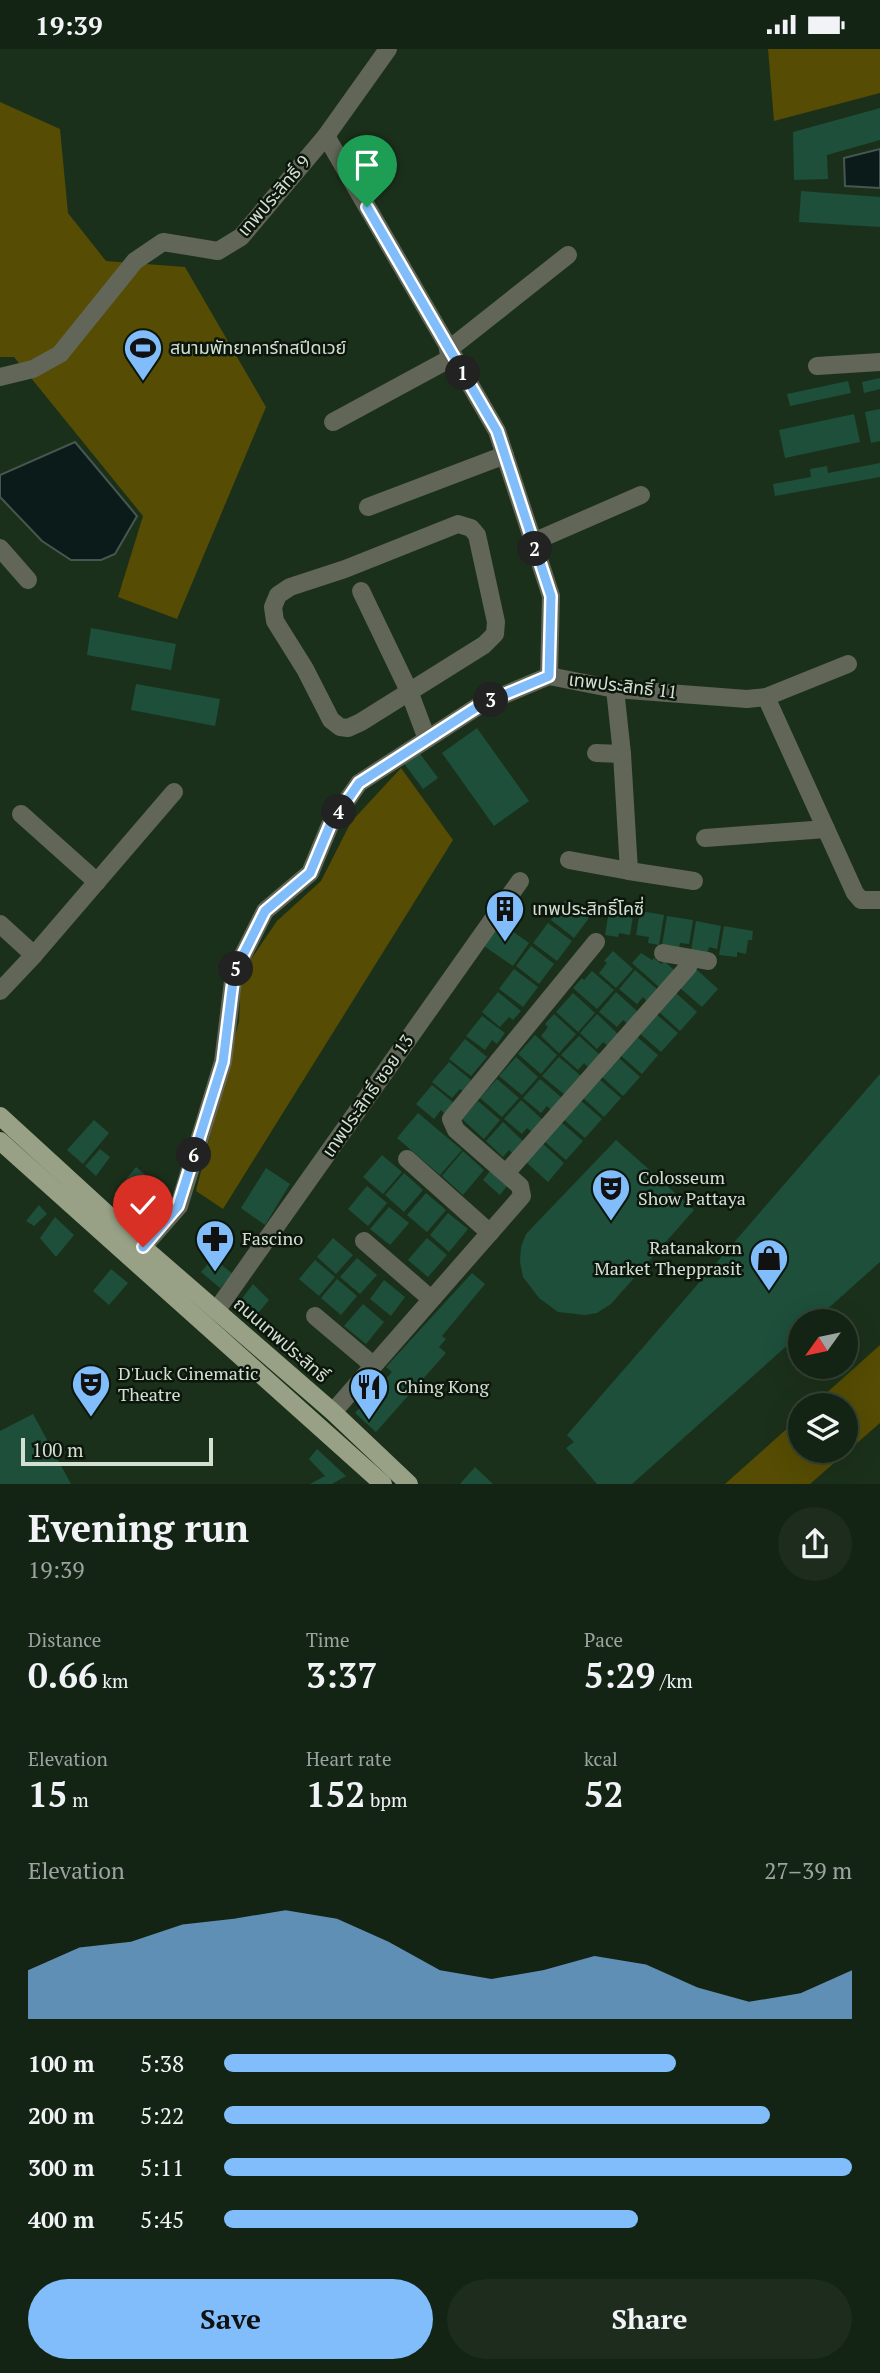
<!DOCTYPE html>
<meta charset="utf-8">
<style>
body{margin:0;font-family:"PT Serif","Noto Sans Thai",serif;background:#1d2c1d;color:#f1f3f6;height:100vh;display:flex;flex-direction:column;font-size:26px;white-space:nowrap}
*{box-sizing:border-box;margin:0}
p{font-size:23px;color:#9da4a0}
.icon{flex:none;width:38px;height:38px;fill:none;stroke:currentColor;stroke-width:2;stroke-linecap:round;stroke-linejoin:round}
.map{position:relative;height:1435px;overflow:hidden}
.panel{display:flex;flex-direction:column;background:#142414;flex:1}
.panel>*{flex:none}
.needle{width:46px;rotate:237deg}
.buttons{position:absolute;left:788px;top:1260px;display:grid;gap:14px}
.buttons a{display:grid;place-items:center;width:70px;height:70px;border-radius:50%;background:#142414;box-shadow:0 7px 28px #0002,0 0 0 2px #334134;font-size:35px}
.scale{position:absolute;left:21px;bottom:18px;width:192px;box-sizing:border-box;padding-left:7px;border:4px solid #d3e0d1;border-top:0;font-size:19px;line-height:24px;white-space:nowrap;color:#d3e0d1;-webkit-text-stroke:5px #0c160c;paint-order:stroke}
.pin{position:absolute;display:grid;place-items:center;width:60px;height:60px;color:#fff;margin:-72px -30px;border-radius:50% 50% 50% 0;rotate:-45deg;box-shadow:0 0 7px #0007}
.pin .icon{rotate:45deg}
.km{position:absolute;width:35px;height:35px;margin:-18px;border-radius:50%;background:#222;color:#fff;font-size:19px;line-height:35px;text-align:center}
.round{display:grid;place-items:center;flex:none;width:74px;height:74px;border-radius:37px;background:#1d2c1d}
.overview{display:flex;align-items:center;justify-content:space-between;height:119px;padding:0 28px}
h1{font-size:38px;font-weight:600;line-height:52px}
.figures{display:grid;grid-template-columns:repeat(3,1fr);gap:10px;height:119px;padding:7px 28px}
.figures div{display:grid;align-content:center}
.figures b{font-size:35px;font-weight:600}
.figures small{font-size:19px;font-weight:400}
.figures p{font-size:19px}
.chart{height:196px;padding:14px 28px}
.chart p{display:flex;justify-content:space-between}
.chart svg{width:100%;height:126px;margin-top:7px;fill:#80bdfa;opacity:.7}
.cta{display:flex;gap:14px;margin-top:auto;padding:14px 28px}
.cta a{flex:1;height:80px;border-radius:42px;background:#80bdfa;color:#111;font-size:28px;font-weight:600;line-height:80px;text-align:center}
.cta a+a{background:#1d2c1d;color:#f1f3f6}
ul{padding:0 28px;list-style:none;font-size:23px}
li{display:grid;grid-template-columns:112px 84px 1fr;align-items:center;height:52px}
li i{height:18px;border-radius:9px;background:#80bdfa}
.status{display:flex;justify-content:space-between;align-items:center;height:49px;padding:0 35px;background:#142414;direction:ltr}
.status svg{height:19px;fill:currentColor}
.map>svg:first-child{display:block}
</style>
<div class="status"><b>19:39</b><svg viewBox="0 0 49 12"><path d="M0 12V9h3v3zM5 12V6h3v6zM10 12V3h3v9zM15 12V0h3v12zM26 1h20v11H26zM47 4h2v5h-2z"/></svg></div>
<div class="map">
<svg width="880" height="1435" viewBox="0 0 880 1435">
<rect width="100%" height="100%" fill="#1b301a"/>
<!-- green -->
<g fill="#564c03">
<path d="M 768,0 L 880,0 L 880,44 L 774,72 Z"/>
<path d="M 0,53 L 60,80 L 68,164 L 106,212 L 185,218 L 266,358 L 177,570 L 118,548 L 143,467 L 14,308 L 0,308 Z"/>
<path d="M 401,719 L 453,791 L 223,1160 L 196,1142 L 239,972 L 241,925 L 277,872 L 321,832 L 351,773 Z"/>
<path d="M 880,1296 L 880,1374 L 810,1435 L 725,1435 L 800,1368 L 800,1402 L 845,1402 L 845,1356 L 813,1356 Z"/>
</g>
<!-- water -->
<g fill="#0b1b19" stroke="#475650" stroke-width="2">
<path d="M 880,100 L 880,139 L 845,137 L 844,109 Z"/>
<path d="M 75,393 L 137,467 L 115,505 L 101,511 L 71,511 L 42,492 L 0,448 L 0,426 Z"/>
</g>
<!-- building -->
<g fill="#1d4f3b">
<path d="M 880,59 L 880,91 L 827,106 L 828,130 L 794,131 L 793,83 Z"/>
<path d="M 801,142 L 880,148 L 880,178 L 799,173 Z"/>
<path d="M 880,329 L 880,340 L 864,344 L 862,333 Z"/>
<path d="M 848,332 L 851,344 L 790,357 L 787,345 Z"/>
<path d="M 880,360 L 880,392 L 871,394 L 865,363 Z"/>
<path d="M 854,365 L 860,393 L 785,409 L 779,381 Z"/>
<path d="M 880,414 L 880,428 L 775,447 L 773,435 L 811,428 L 810,420 L 827,417 L 828,424 Z"/>
<path d="M 91,579 L 176,595 L 171,621 L 87,606 Z"/>
<path d="M 136,635 L 220,650 L 215,677 L 131,661 Z"/>
<path d="M 477,679 L 529,752 L 494,777 L 442,704 Z"/>
<path d="M 418,702 L 438,729 L 423,740 L 403,713 Z"/>
<path d="M 566,851 L 589,869 L 574,889 L 551,871 Z"/>
<path d="M 603,856 L 634,861 L 630,886 L 619,884 L 618,888 L 605,886 L 608,868 L 601,867 Z"/>
<path d="M 640,862 L 664,866 L 659,896 L 648,894 L 649,888 L 636,886 Z"/>
<path d="M 667,867 L 693,871 L 689,895 L 680,894 L 679,899 L 662,896 Z"/>
<path d="M 497,871 L 529,894 L 513,917 L 481,895 Z"/>
<path d="M 696,872 L 721,877 L 717,900 L 709,898 L 707,905 L 691,902 Z"/>
<path d="M 548,874 L 572,892 L 557,912 L 533,894 Z"/>
<path d="M 724,877 L 753,882 L 752,891 L 748,891 L 746,905 L 737,903 L 737,908 L 719,906 Z"/>
<path d="M 531,897 L 554,915 L 539,935 L 516,917 Z"/>
<path d="M 613,902 L 633,920 L 616,939 L 599,924 L 607,914 L 604,912 Z"/>
<path d="M 641,904 L 652,911 L 654,909 L 661,915 L 664,912 L 674,921 L 659,938 L 632,914 Z"/>
<path d="M 514,920 L 538,938 L 523,958 L 499,940 Z"/>
<path d="M 696,920 L 718,940 L 702,958 L 680,939 Z"/>
<path d="M 635,921 L 658,941 L 647,952 L 643,948 L 637,955 L 619,940 Z"/>
<path d="M 592,922 L 614,941 L 597,960 L 573,939 L 582,929 L 584,931 Z"/>
<path d="M 498,943 L 521,962 L 513,971 L 509,968 L 500,978 L 482,963 Z"/>
<path d="M 616,943 L 638,963 L 628,975 L 623,971 L 617,978 L 599,963 Z"/>
<path d="M 675,943 L 697,963 L 680,982 L 658,962 Z"/>
<path d="M 573,944 L 595,964 L 578,983 L 556,963 Z"/>
<path d="M 554,965 L 576,985 L 559,1004 L 541,987 L 548,978 L 545,975 Z"/>
<path d="M 597,965 L 618,985 L 608,997 L 603,993 L 597,1000 L 580,984 Z"/>
<path d="M 656,965 L 678,984 L 661,1003 L 639,984 Z"/>
<path d="M 482,967 L 505,984 L 497,995 L 492,991 L 485,1001 L 466,987 Z"/>
<path d="M 535,986 L 557,1006 L 541,1025 L 518,1005 Z"/>
<path d="M 579,987 L 600,1006 L 589,1019 L 584,1014 L 578,1021 L 561,1006 Z"/>
<path d="M 636,987 L 658,1006 L 642,1025 L 620,1006 Z"/>
<path d="M 465,990 L 487,1008 L 471,1027 L 449,1010 Z"/>
<path d="M 516,1008 L 538,1028 L 522,1046 L 499,1027 Z"/>
<path d="M 559,1008 L 581,1027 L 565,1046 L 542,1027 Z"/>
<path d="M 618,1008 L 640,1028 L 623,1047 L 601,1027 Z"/>
<path d="M 449,1013 L 471,1031 L 463,1042 L 460,1040 L 452,1049 L 432,1033 Z"/>
<path d="M 880,1025 L 880,1213 L 814,1272 L 800,1272 L 800,1285 L 632,1435 L 597,1435 L 566,1399 L 574,1393 L 567,1386 Z"/>
<path d="M 497,1030 L 519,1049 L 502,1068 L 480,1049 Z"/>
<path d="M 540,1030 L 562,1049 L 551,1061 L 547,1057 L 541,1064 L 523,1049 Z"/>
<path d="M 599,1030 L 621,1049 L 604,1068 L 582,1048 Z"/>
<path d="M 432,1036 L 454,1054 L 445,1065 L 441,1061 L 434,1070 L 416,1055 Z"/>
<path d="M 521,1051 L 543,1071 L 532,1083 L 527,1079 L 522,1085 L 504,1070 Z"/>
<path d="M 580,1051 L 602,1070 L 585,1089 L 563,1070 Z"/>
<path d="M 478,1052 L 500,1071 L 484,1090 L 462,1070 Z"/>
<path d="M 418,1064 L 462,1101 L 440,1126 L 397,1089 Z"/>
<path d="M 94,1071 L 109,1084 L 83,1115 L 67,1101 Z"/>
<path d="M 503,1073 L 524,1093 L 513,1105 L 509,1101 L 503,1108 L 486,1092 Z"/>
<path d="M 561,1073 L 583,1092 L 566,1111 L 544,1092 Z"/>
<path d="M 616,1091 L 694,1161 L 611,1255 L 597,1264 L 585,1266 L 558,1263 L 539,1249 L 523,1228 L 520,1213 L 521,1198 L 526,1185 Z"/>
<path d="M 542,1094 L 564,1114 L 548,1133 L 526,1113 Z"/>
<path d="M 100,1100 L 110,1108 L 96,1127 L 85,1117 Z"/>
<path d="M 463,1102 L 484,1121 L 463,1146 L 442,1127 Z"/>
<path d="M 382,1106 L 402,1123 L 383,1145 L 363,1128 Z"/>
<path d="M 136,1118 L 150,1130 L 127,1158 L 114,1145 Z"/>
<path d="M 266,1119 L 290,1135 L 265,1176 L 241,1159 Z"/>
<path d="M 490,1122 L 507,1137 L 500,1146 L 483,1131 Z"/>
<path d="M 404,1124 L 423,1141 L 404,1163 L 385,1146 Z"/>
<path d="M 367,1137 L 387,1154 L 368,1177 L 348,1160 Z"/>
<path d="M 426,1144 L 446,1161 L 427,1183 L 407,1166 Z"/>
<path d="M 151,1145 L 160,1158 L 146,1176 L 134,1166 Z"/>
<path d="M 39,1156 L 47,1165 L 34,1177 L 26,1172 Z"/>
<path d="M 389,1158 L 409,1174 L 390,1196 L 370,1180 Z"/>
<path d="M 448,1164 L 468,1180 L 449,1203 L 430,1186 Z"/>
<path d="M 55,1168 L 74,1186 L 56,1208 L 40,1189 Z"/>
<path d="M 333,1189 L 353,1206 L 336,1225 L 317,1208 Z"/>
<path d="M 427,1189 L 447,1206 L 428,1228 L 408,1211 Z"/>
<path d="M 213,1209 L 233,1225 L 220,1239 L 201,1223 Z"/>
<path d="M 357,1209 L 377,1226 L 360,1245 L 340,1228 Z"/>
<path d="M 315,1211 L 335,1228 L 319,1247 L 299,1230 Z"/>
<path d="M 111,1220 L 128,1234 L 109,1256 L 93,1242 Z"/>
<path d="M 472,1224 L 485,1235 L 442,1287 L 446,1290 L 439,1298 L 446,1304 L 376,1383 L 355,1364 L 392,1323 L 386,1318 Z"/>
<path d="M 337,1230 L 357,1247 L 341,1266 L 321,1249 Z"/>
<path d="M 384,1231 L 405,1248 L 391,1267 L 370,1250 Z"/>
<path d="M 253,1235 L 269,1251 L 254,1269 L 238,1255 Z"/>
<path d="M 363,1255 L 384,1273 L 366,1295 L 344,1277 Z"/>
<path d="M 33,1365 L 71,1435 L 0,1435 L 0,1382 Z"/>
<path d="M 317,1400 L 346,1427 L 332,1435 L 310,1435 L 325,1427 L 309,1410 Z"/>
<path d="M 475,1418 L 493,1435 L 460,1435 Z"/>
</g>
<g fill="none" stroke-linecap="round" stroke-linejoin="round">
<!-- minor -->
<g stroke="#616658" stroke-width="18">
<path d="M 326,87 L 497,382 L 551,547 L 549,627"/>
<path d="M 448,301 L 568,206"/>
<path d="M 817,317 L 880,313"/>
<path d="M 0,328 L 33,320 L 60,305 L 135,212 L 163,193 L 218,202 L 241,188 L 326,87 L 388,0"/>
<path d="M 333,373 L 453,308"/>
<path d="M 368,458 L 505,406"/>
<path d="M 458,475 L 471,479 L 477,486 L 496,573 L 495,585 L 484,596 L 361,673 L 348,679 L 340,678 L 331,671 L 305,620 L 275,572 L 273,558 L 278,546 L 290,538 L 345,520 Z"/>
<path d="M 533,493 L 641,446"/>
<path d="M 0,499 L 28,531"/>
<path d="M 361,542 L 409,642 L 427,690"/>
<path d="M 766,648 L 855,844 L 861,851 L 880,851"/>
<path d="M 596,704 L 622,705"/>
<path d="M 21,765 L 97,833"/>
<path d="M 705,789 L 826,780"/>
<path d="M 569,811 L 629,822 L 622,705 L 615,640"/>
<path d="M 629,822 L 694,832"/>
<path d="M 0,875 L 34,906"/>
<path d="M 663,904 L 708,912"/>
<path d="M 0,942 L 34,906 L 174,743"/>
<path d="M 407,1110 L 490,1184"/>
<path d="M 506,1124 L 688,918 L 690,909"/>
<path d="M 364,1192 L 431,1250"/>
<path d="M 143,1198 L 179,1157 L 223,1013 L 234,924 L 265,862 L 310,824 L 330,776 L 359,734 L 480,656 L 549,627 L 615,640 L 747,650 L 766,648 L 848,615"/>
<path d="M 216,1262 L 520,832"/>
<path d="M 315,1267 L 373,1316"/>
<path d="M 333,1363 L 522,1147 L 520,1137 L 456,1081 L 451,1070 L 596,893"/>
</g>
<!-- major -->
<g stroke="#98a185" stroke-width="18">
<path d="M 0,1067 L 143,1198 L 333,1363 L 409,1435"/>
<path d="M 0,1092 L 383,1435"/>
</g>
</g>
<g fill="none" stroke-linecap="round" stroke-linejoin="round">
<!-- route casing -->
<g stroke="#fff" stroke-width="14">
<path id="route" d="M 143,1198 L 178,1157 L 223,1013 L 234,924 L 265,862 L 310,824 L 330,776 L 359,734 L 480,656 L 549,627 L 551,547 L 497,382 L 367,158"/>
</g>
<!-- route -->
<use href="#route" stroke="#80bdfa" stroke-width="9"/>
</g>
<!-- icons -->
<defs>
<g id="stadium-pin" transform="scale(2.0125)"><path d="M0 17L-7.5 6A9.5 9.5 0 1 1 7.5 6Z" fill="#80bdfa" stroke="#0c160c"/><path d="M0-5a6.5 5 0 1 0 0 10a6.5 5 0 1 0 0-10ZM-3.5-1.8h7v3.6h-7Z" fill="#111"/></g>
<g id="building-pin" transform="scale(2.0125)"><path d="M0 17L-7.5 6A9.5 9.5 0 1 1 7.5 6Z" fill="#80bdfa" stroke="#0c160c"/><path d="M-4-6H4V6H1V3H-1V6H-4ZM-2.5-4.3h1.7v1.8h-1.7ZM.8-4.3h1.7v1.8H.8ZM-2.5-1h1.7V.8h-1.7ZM.8-1h1.7V.8H.8Z" fill="#111"/></g>
<g id="theatre-pin" transform="scale(2.0125)"><path d="M0 17L-7.5 6A9.5 9.5 0 1 1 7.5 6Z" fill="#80bdfa" stroke="#0c160c"/><path d="M-5-5.5Q0-4 5-5.5V0Q5 5 0 6Q-5 5-5 0ZM-3.3-2.5H-1v1.5H-3.3ZM1-2.5H3.3v1.5H1ZM-2.8 1Q0 5.5 2.8 1Z" fill="#111"/></g>
<g id="pharmacy-pin" transform="scale(2.0125)"><path d="M0 17L-7.5 6A9.5 9.5 0 1 1 7.5 6Z" fill="#80bdfa" stroke="#0c160c"/><path d="M-2-6h4v4h4v4h-4v4h-4v-4h-4v-4h4Z" fill="#111"/></g>
<g id="shop-pin" transform="scale(2.0125)"><path d="M0 17L-7.5 6A9.5 9.5 0 1 1 7.5 6Z" fill="#80bdfa" stroke="#0c160c"/><path d="M-5-2.5h2.3a2.7 3.5 0 0 1 5.4 0H5L5.5 6h-11ZM-1.5-2.5h3a1.5 2.3 0 0 0-3 0Z" fill="#111"/></g>
<g id="restaurant-pin" transform="scale(2.0125)"><path d="M0 17L-7.5 6A9.5 9.5 0 1 1 7.5 6Z" fill="#80bdfa" stroke="#0c160c"/><path d="M-5-6h1v4h1v-4h1v4h1v-4h1v5L-1.5 .5V6h-2V.5L-5-1ZM5-6V6H3V1.5H1.5Q1.5-4 5-6Z" fill="#111"/></g>
</defs>
<g fill-rule="evenodd">
<use href="#stadium-pin" x="143" y="299"/>
<use href="#building-pin" x="505" y="860"/>
<use href="#theatre-pin" x="611" y="1139"/>
<use href="#pharmacy-pin" x="215" y="1190"/>
<use href="#shop-pin" x="769" y="1209"/>
<use href="#theatre-pin" x="91" y="1335"/>
<use href="#restaurant-pin" x="369" y="1338"/>
</g>
<g text-anchor="middle" stroke-width="5" stroke-linejoin="round" paint-order="stroke">
<!-- street labels -->
<g font-size="18" fill="#d3e0d1" stroke="#0c160c">
<text transform="translate(274 147) rotate(-49)" y="6">เทพประสิทธิ์ 9</text>
<text transform="translate(623 637) rotate(7)" y="6">เทพประสิทธิ์ 11</text>
<text transform="translate(368 1047) rotate(-55)" y="6">เทพประสิทธิ์ ซอย 13</text>
<text transform="translate(281 1291) rotate(41)" y="6">ถนนเทพประสิทธิ์</text>
</g>
<!-- poi labels -->
<g font-size="18" fill="#d3e0d1" stroke="#0c160c" text-anchor="start">
<text x="170" y="305">สนามพัทยาคาร์ทสปีดเวย์</text>
<text x="532" y="866">เทพประสิทธิ์โคซี่</text>
<text x="638" y="1135">Colosseum<tspan x="638" dy="21">Show Pattaya</tspan></text>
<text x="242" y="1196">Fascino</text>
<text x="742" y="1205" text-anchor="end">Ratanakorn<tspan x="742" dy="21">Market Thepprasit</tspan></text>
<text x="118" y="1331">D'Luck Cinematic<tspan x="118" dy="21">Theatre</tspan></text>
<text x="396" y="1344">Ching Kong</text>
</g>
</g>
</svg>
<div class="buttons">
<a><svg class="needle" viewBox="-14 -14 28 28"><path d="M0-13l5 13h-10z" fill="#e53935"/><path d="M0 13l5-13h-10z" fill="#9da4a0"/></svg></a>
<a><svg class="icon" aria-label="layers" viewBox="0 0 24 24"><path d="M12 4l9 5-9 5-9-5zM3 14l9 5 9-5"/></svg></a>
</div>
<div class="scale">100 m</div>
<div class="pin" style="left:367px;top:158px;background:#1e9e55"><svg class="icon" aria-label="arrive" viewBox="0 0 24 24"><path d="M6 21V4h12l-3 4 3 4H6"/></svg></div>
<div class="pin" style="left:143px;top:1198px;background:#d93025"><svg class="icon" aria-label="check" viewBox="0 0 24 24"><path d="M5 12l5 5 9-10"/></svg></div>
<b class="km" style="left:463px;top:324px">1</b>
<b class="km" style="left:535px;top:500px">2</b>
<b class="km" style="left:491px;top:651px">3</b>
<b class="km" style="left:339px;top:763px">4</b>
<b class="km" style="left:236px;top:920px">5</b>
<b class="km" style="left:194px;top:1106px">6</b>
</div>
<section class="panel">
<div class="overview"><div><h1>Evening run</h1><p>19:39</p></div><a class="round"><svg class="icon" aria-label="share" viewBox="0 0 24 24"><path d="M12 15V3M7 8l5-5 5 5M5 13v7h14v-7"/></svg></a></div>
<div class="figures">
<div><p>Distance</p><b>0.66<small> km</small></b></div>
<div><p>Time</p><b>3:37</b></div>
<div><p>Pace</p><b>5:29<small> /km</small></b></div>
</div>
<div class="figures">
<div><p>Elevation</p><b>15<small> m</small></b></div>
<div><p>Heart rate</p><b>152<small> bpm</small></b></div>
<div><p>kcal</p><b>52</b></div>
</div>
<div class="chart"><p><span>Elevation</span>27–39 m</p>
<svg viewBox="0 0 160 44" preserveAspectRatio="none"><path d="M0 44V27L10 19L20 17L30 11L40 9L50 6L60 9L70 17L80 27L90 30L100 27L110 22L120 25L130 33L140 38L150 35L160 27V44z"/></svg>
</div>
<ul>
<li><b>100 m</b>5:38<i style="width:72%"></i></li>
<li><b>200 m</b>5:22<i style="width:87%"></i></li>
<li><b>300 m</b>5:11<i style="width:100%"></i></li>
<li><b>400 m</b>5:45<i style="width:66%"></i></li>
</ul>
<div class="cta"><a>Save</a><a>Share</a></div>
</section>
